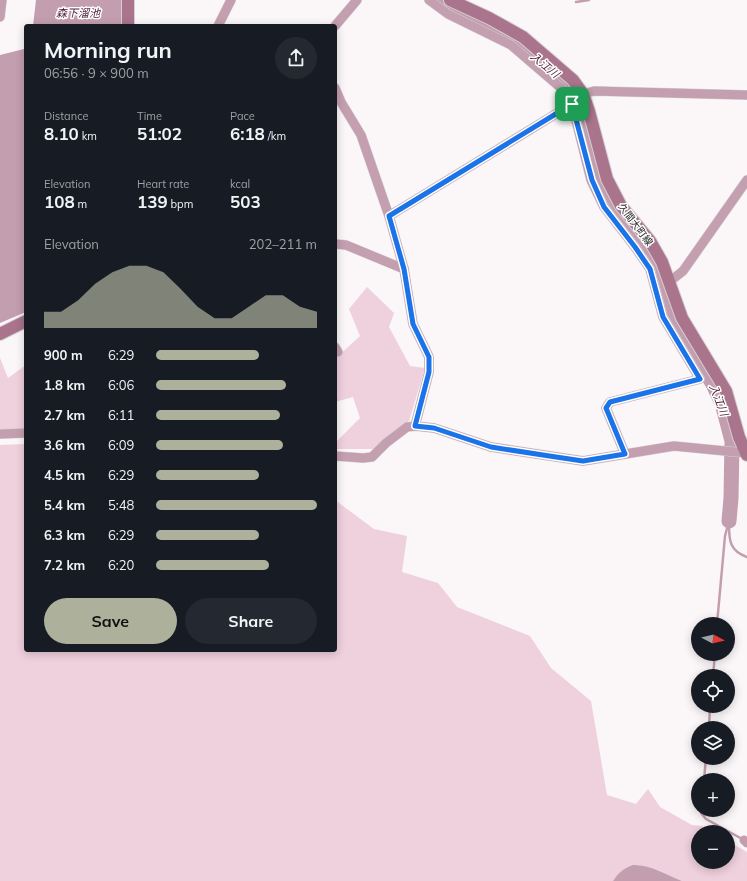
<!DOCTYPE html>
<meta charset="utf-8">
<style>
body{margin:0;font-family:Mulish,"Noto Sans JP",sans-serif;background:#242831;color:#f1f3f6;height:100vh;display:flex;flex-direction:column;font-size:15px;white-space:nowrap}
*{box-sizing:border-box;margin:0}
p{font-size:13px;color:#9ea1a6}
.icon{flex:none;width:22px;height:22px;fill:none;stroke:currentColor;stroke-width:2;stroke-linecap:round;stroke-linejoin:round}
.map{position:relative;flex:1;overflow:hidden}
.side{position:absolute;left:24px;top:24px;width:313px;height:628px;display:flex;flex-direction:column;background:#171b24;border-radius:4px;box-shadow:0 2px 10px #0003}
.side>*{flex:none}
.needle{width:26px;rotate:97deg}
.buttons{position:absolute;left:691px;top:617px;display:grid;gap:8px}
.buttons a{display:grid;place-items:center;width:44px;height:44px;border-radius:50%;background:#171b24;box-shadow:0 2px 10px #0003;font-size:20px}
.pin{position:absolute;display:grid;place-items:center;width:34px;height:34px;color:#fff;margin:-17px;border-radius:8px;box-shadow:0 2px 6px #0006}
.round{display:grid;place-items:center;flex:none;width:42px;height:42px;border-radius:21px;background:#242831}
.head{display:flex;align-items:center;justify-content:space-between;height:68px;padding:0 20px}
h1{font-size:22px;font-weight:700;line-height:30px}
.figures{display:grid;grid-template-columns:repeat(3,1fr);gap:6px;height:68px;padding:4px 20px}
.figures div{display:grid;align-content:center}
.figures b{font-size:17px;font-weight:700}
.figures small{font-size:11px;font-weight:400}
.figures p{font-size:11px}
.chart{height:112px;padding:8px 20px}
.chart p{display:flex;justify-content:space-between}
.chart svg{width:100%;height:72px;margin-top:4px;fill:#adb09b;opacity:.7}
.button{display:flex;gap:8px;margin-top:auto;padding:8px 20px}
.button a{flex:1;height:46px;border-radius:24px;background:#adb09b;color:#111;font-size:16px;font-weight:700;line-height:46px;text-align:center}
.button a+a{background:#242831;color:#f1f3f6}
ul{padding:0 20px;list-style:none;font-size:13px}
li{display:grid;grid-template-columns:64px 48px 1fr;align-items:center;height:30px}
li i{height:10px;border-radius:5px;background:#adb09b}
.map>svg:first-child{display:block}
</style>
<div class="map">
<svg width="747" height="881" viewBox="0 0 747 881">
<rect width="100%" height="100%" fill="#fbf6f8"/>
<!-- green -->
<g fill="#efd0dd">
<path d="M 367,287 L 394,313 L 389,327 L 410,366 L 425,368 L 409,421 L 374,449 L 335,449 L 335,443 L 360,418 L 353,397 L 335,402 L 335,359 L 360,336 L 349,309 Z"/>
<path d="M 0,358 L 8,378 L 26,365 L 26,429 L 0,429 Z"/>
<path d="M 26,444 L 26,650 L 335,650 L 335,500 L 374,529 L 407,536 L 402,572 L 438,583 L 457,607 L 530,636 L 551,668 L 591,701 L 607,795 L 636,804 L 648,789 L 660,807 L 692,825 L 702,826 L 713,832 L 698,832 L 698,862 L 728,862 L 728,841 L 747,852 L 747,881 L 682,881 L 639,865 C 629,865 618,872 613,881 L 0,881 L 0,445 Z"/>
</g>
<!-- water -->
<g fill="#c39eae">
<path d="M 36,0 L 122,0 L 121,26 L 33,26 Z"/>
<path d="M 26,45 L 26,312 L 0,323 L 0,55 L 24,49 Z"/>
<path d="M 633,865 C 649,864 667,875 682,881 L 613,881 C 618,873 624,868 633,865 Z"/>
</g>
<g fill="none" stroke-linecap="round" stroke-linejoin="round">
<!-- stream -->
<g stroke="#c39eae" stroke-width="2.5">
<path d="M 576,2 L 589,0"/>
<path d="M 729,525 C 729,541 730,551 747,557"/>
<path d="M 717,624 L 725,536 L 729,521"/>
<path d="M 713,676 L 715,654"/>
<path d="M 709,728 L 710,706"/>
<path d="M 704,780 L 706,758"/>
<path d="M 702,810 L 701,813 L 706,819 L 744,840"/>
<path d="M 701,832 L 702,830"/>
</g>
<!-- canal -->
<path stroke="#c39eae" stroke-width="9" d="M 744,840 L 747,843"/>
<!-- river -->
<path stroke="#c39eae" stroke-width="15" d="M 441,0 L 450,6 L 486,23 L 520,44 L 566,82 L 580,107 L 597,173 L 611,206 L 644,244 L 655,266 L 667,303 L 679,330 L 713,384 L 722,403 L 732,441 L 731,498 L 729,521"/>
<!-- street casing -->
<g stroke="#d4d0d2" stroke-width="10">
<g id="street">
<path d="M 429,0 L 448,14 L 511,45 L 561,88 L 572,104 L 591,180 L 604,207 L 635,247 L 650,269 L 663,317 L 700,379 L 610,402 L 606,408 L 625,454"/>
<path d="M 0,17 L 2,0"/>
<path d="M 218,26 L 231,0"/>
<path d="M 335,26 L 357,0"/>
<path d="M 335,88 L 341,102 L 361,135 L 389,216 L 404,269 L 413,324 L 429,357 L 429,372 L 415,426"/>
<path d="M 389,216 L 572,104 L 583,94 L 594,91 L 747,95"/>
<path d="M 335,244 L 346,245 L 404,269"/>
<path d="M 669,282 L 683,271 L 747,180"/>
<path d="M 335,347 L 338,352"/>
<path d="M 0,434 L 26,433"/>
<path d="M 335,456 L 363,458 L 372,457 L 386,443 L 407,427 L 415,426 L 434,428 L 491,447 L 583,461 L 674,446 L 746,453"/>
</g>
</g>
<!-- secondary casing -->
<g stroke="#d4d0d2" stroke-width="14">
<g id="secondary">
<path d="M 450,0 L 489,18 L 523,37 L 573,80 L 583,94 L 589,111 L 607,179 L 621,206 L 650,241 L 662,262 L 682,318 L 726,391 L 739,437 L 747,455"/>
<path d="M 128,26 L 128,0"/>
<path d="M 0,334 L 26,321"/>
</g>
</g>
<!-- street -->
<use href="#street" stroke="#c49faf" stroke-width="9"/>
<!-- secondary -->
<use href="#secondary" stroke="#a9748c" stroke-width="12"/>
</g>
<g fill="none" stroke-linecap="round" stroke-linejoin="round">
<!-- route casing -->
<g stroke="#fff" stroke-width="8">
<path id="route" d="M 572,104 L 592,180 L 604,207 L 635,247 L 650,269 L 663,317 L 700,379 L 610,402 L 606,408 L 625,454 L 583,461 L 556,457 L 491,447 L 434,428 L 415,426 L 429,372 L 429,357 L 413,324 L 404,269 L 389,216 Z"/>
</g>
<!-- route -->
<use href="#route" stroke="#1a73e8" stroke-width="5"/>
</g>
<g text-anchor="middle" stroke-width="3" stroke-linejoin="round" paint-order="stroke">
<!-- street labels -->
<g font-size="10" fill="#242223" stroke="#fff">
<text transform="translate(636 224) rotate(53)" y="4">久間大町線</text>
</g>
<!-- water labels -->
<g font-size="11" font-style="italic" fill="#4c1c35" stroke="#fff">
<text x="78" y="17">森下溜池</text>
<text transform="translate(545 65) rotate(40)" y="4">入江川</text>
<text transform="translate(719 400) rotate(69)" y="4">入江川</text>
</g>
</g>
</svg>
<div class="buttons">
<a><svg class="needle" viewBox="-14 -14 28 28"><path d="M0-13l5 13h-10z" fill="#e53935"/><path d="M0 13l5-13h-10z" fill="#9ea1a6"/></svg></a>
<a><svg class="icon" aria-label="locate" viewBox="0 0 24 24"><circle cx="12" cy="12" r="6"/><path d="M12 2v4M12 18v4M2 12h4M18 12h4"/></svg></a>
<a><svg class="icon" aria-label="layers" viewBox="0 0 24 24"><path d="M12 4l9 5-9 5-9-5zM3 14l9 5 9-5"/></svg></a>
<a>+</a>
<a>−</a>
</div>
<div class="pin" style="left:572px;top:104px;background:#1e9e55"><svg class="icon" aria-label="arrive" viewBox="0 0 24 24"><path d="M6 21V4h12l-3 4 3 4H6"/></svg></div>
<section class="side">
<div class="head"><div><h1>Morning run</h1><p>06:56 · 9 × 900 m</p></div><a class="round"><svg class="icon" aria-label="share" viewBox="0 0 24 24"><path d="M12 15V3M7 8l5-5 5 5M5 13v7h14v-7"/></svg></a></div>
<div class="figures">
<div><p>Distance</p><b>8.10<small> km</small></b></div>
<div><p>Time</p><b>51:02</b></div>
<div><p>Pace</p><b>6:18<small> /km</small></b></div>
</div>
<div class="figures">
<div><p>Elevation</p><b>108<small> m</small></b></div>
<div><p>Heart rate</p><b>139<small> bpm</small></b></div>
<div><p>kcal</p><b>503</b></div>
</div>
<div class="chart"><p><span>Elevation</span>202–211 m</p>
<svg viewBox="0 0 160 44" preserveAspectRatio="none"><path d="M0 44V34L10 34L20 27L30 17L40 10L50 6L60 6L70 10L80 20L90 31L100 38L110 38L120 31L130 24L140 24L150 31L160 34V44z"/></svg>
</div>
<ul>
<li><b>900 m</b>6:29<i style="width:64%"></i></li>
<li><b>1.8 km</b>6:06<i style="width:81%"></i></li>
<li><b>2.7 km</b>6:11<i style="width:77%"></i></li>
<li><b>3.6 km</b>6:09<i style="width:79%"></i></li>
<li><b>4.5 km</b>6:29<i style="width:64%"></i></li>
<li><b>5.4 km</b>5:48<i style="width:100%"></i></li>
<li><b>6.3 km</b>6:29<i style="width:64%"></i></li>
<li><b>7.2 km</b>6:20<i style="width:70%"></i></li>
</ul>
<div class="button"><a>Save</a><a>Share</a></div>
</section>
</div>
